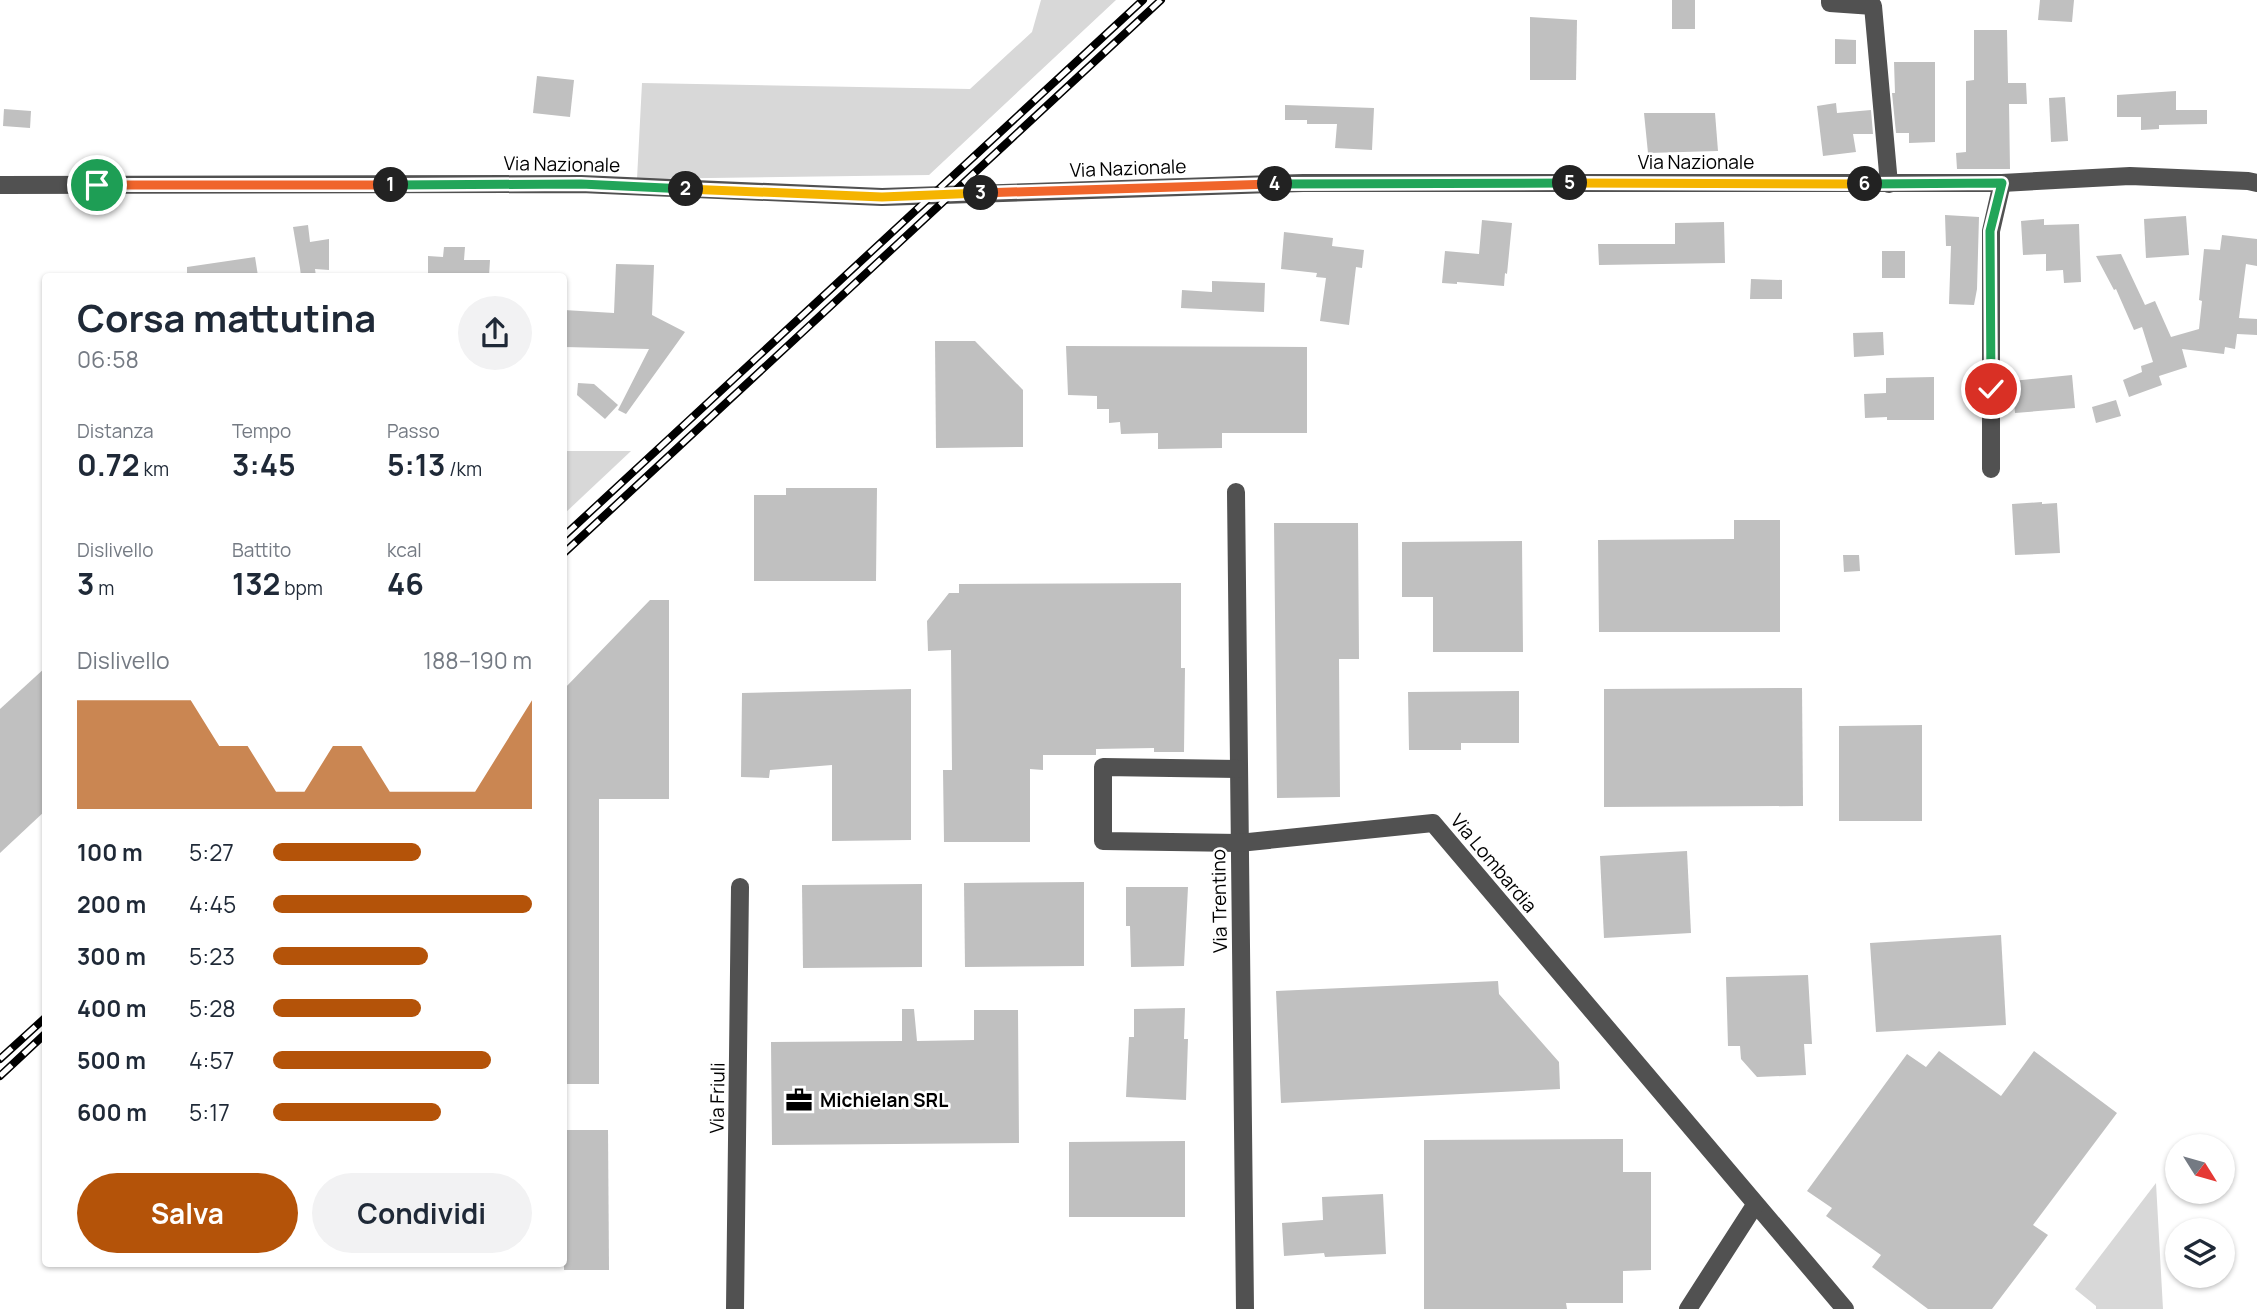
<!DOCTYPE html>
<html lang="it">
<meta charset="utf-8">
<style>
body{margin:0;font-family:Manrope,sans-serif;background:#f2f2f3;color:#1f2937;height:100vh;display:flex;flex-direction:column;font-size:26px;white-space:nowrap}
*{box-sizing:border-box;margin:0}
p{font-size:23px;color:#747a83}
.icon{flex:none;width:38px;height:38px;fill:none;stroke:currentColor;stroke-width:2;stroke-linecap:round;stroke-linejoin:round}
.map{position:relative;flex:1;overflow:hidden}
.panel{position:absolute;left:42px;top:273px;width:525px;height:994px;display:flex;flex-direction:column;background:#fff;border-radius:7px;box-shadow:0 2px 5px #0004}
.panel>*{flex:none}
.needle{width:46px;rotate:127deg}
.buttons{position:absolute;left:2165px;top:1134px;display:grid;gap:14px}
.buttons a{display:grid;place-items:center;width:70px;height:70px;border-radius:50%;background:#fff;box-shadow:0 2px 5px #0004;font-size:35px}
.pin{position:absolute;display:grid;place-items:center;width:60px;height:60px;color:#fff;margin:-30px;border:4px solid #fff;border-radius:50%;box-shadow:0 2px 7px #0007}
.km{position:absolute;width:35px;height:35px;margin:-18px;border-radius:50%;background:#222;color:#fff;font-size:19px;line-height:35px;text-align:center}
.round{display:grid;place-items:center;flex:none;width:74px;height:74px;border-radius:37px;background:#f2f2f3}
.overview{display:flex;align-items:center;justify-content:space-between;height:119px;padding:0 35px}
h1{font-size:38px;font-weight:700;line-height:52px}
.figures{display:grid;grid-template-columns:repeat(3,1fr);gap:10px;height:119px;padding:7px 35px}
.figures div{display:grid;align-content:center}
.figures b{font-size:30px;font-weight:700}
.figures small{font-size:19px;font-weight:400}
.figures p{font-size:19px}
.chart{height:196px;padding:14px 35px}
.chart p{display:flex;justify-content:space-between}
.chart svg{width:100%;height:126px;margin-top:7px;fill:#b45309;opacity:.7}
.primary-button{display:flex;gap:14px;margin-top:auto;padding:14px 35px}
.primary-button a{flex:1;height:80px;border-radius:42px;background:#b45309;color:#fff;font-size:28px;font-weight:700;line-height:80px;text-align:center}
.primary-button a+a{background:#f2f2f3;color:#1f2937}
ul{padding:0 35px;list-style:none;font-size:23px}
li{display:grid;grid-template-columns:112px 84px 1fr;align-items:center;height:52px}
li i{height:18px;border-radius:9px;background:#b45309}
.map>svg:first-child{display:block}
</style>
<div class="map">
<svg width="2257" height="1309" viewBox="0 0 2257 1309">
<rect width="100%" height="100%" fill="#fff"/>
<!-- green -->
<g fill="#d8d8d8">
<path d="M 1041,0 L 1116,0 L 929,175 L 637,179 L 642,83 L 970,89 L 1032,32 Z"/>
<path d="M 564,451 L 631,451 L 564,514 Z"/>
<path d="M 2156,1183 L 2163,1309 L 2096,1309 L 2096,1306 L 2075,1289 Z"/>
</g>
<!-- building -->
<g fill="#c0c0c0">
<rect x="1672" y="0" width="23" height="29"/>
<path d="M 2040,0 L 2074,0 L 2072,22 L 2038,20 Z"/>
<path d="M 1530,17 L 1577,20 L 1576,80 L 1530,80 Z"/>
<path d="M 1974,30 L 2007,30 L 2008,83 L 2026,83 L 2027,104 L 2009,104 L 2010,169 L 1957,169 L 1956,153 L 1966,152 L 1966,81 L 1974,80 Z"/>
<path d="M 1835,39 L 1856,40 L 1856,64 L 1835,64 Z"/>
<path d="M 1894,62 L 1935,62 L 1935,142 L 1909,143 L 1909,133 L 1896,133 L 1892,93 L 1895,93 Z"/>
<path d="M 537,76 L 574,80 L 570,117 L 533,113 Z"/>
<path d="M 2176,91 L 2176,110 L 2207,110 L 2207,124 L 2159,125 L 2159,129 L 2141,130 L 2141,117 L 2117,117 L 2117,95 Z"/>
<path d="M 2065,97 L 2068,141 L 2051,142 L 2049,98 Z"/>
<path d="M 1836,103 L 1837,113 L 1871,110 L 1873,134 L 1853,134 L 1856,152 L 1823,156 L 1817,106 Z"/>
<path d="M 1285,105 L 1374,108 L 1372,150 L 1335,148 L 1337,124 L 1307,124 L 1307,120 L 1285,120 Z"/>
<path d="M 4,109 L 31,111 L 30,128 L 3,126 Z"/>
<path d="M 1644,113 L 1715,113 L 1718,151 L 1648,153 Z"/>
<path d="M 1945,215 L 1979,217 L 1977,289 L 1974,305 L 1949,304 L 1951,246 L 1946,246 Z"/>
<path d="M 2186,216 L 2189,255 L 2146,258 L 2144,219 Z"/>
<path d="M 2044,219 L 2044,225 L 2079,224 L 2081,282 L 2064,283 L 2063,270 L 2046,271 L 2046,254 L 2023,255 L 2021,221 Z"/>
<path d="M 1482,220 L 1512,223 L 1507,274 L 1505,273 L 1504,286 L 1457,282 L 1457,284 L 1442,283 L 1445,251 L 1479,254 Z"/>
<path d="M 1724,222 L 1725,263 L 1599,265 L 1598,244 L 1675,244 L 1675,223 Z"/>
<path d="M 308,225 L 310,242 L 329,239 L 329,270 L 315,269 L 316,276 L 301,276 L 300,268 L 293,227 Z"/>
<path d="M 1284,232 L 1333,238 L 1332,246 L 1364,250 L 1362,268 L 1356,267 L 1349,325 L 1320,321 L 1326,278 L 1316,277 L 1317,273 L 1281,269 Z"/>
<path d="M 2222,235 L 2257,239 L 2257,266 L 2246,264 L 2239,318 L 2257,319 L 2257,335 L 2237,334 L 2235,349 L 2225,347 L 2224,354 L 2182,349 L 2187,367 L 2159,376 L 2162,385 L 2129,397 L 2123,380 L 2142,372 L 2141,366 L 2153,362 L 2142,327 L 2134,330 L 2116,289 L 2114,290 L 2096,256 L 2121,254 L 2145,305 L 2155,301 L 2171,337 L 2199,329 L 2202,301 L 2199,300 L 2204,249 L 2220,250 Z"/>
<path d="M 444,247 L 465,247 L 464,260 L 490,260 L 489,276 L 428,276 L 428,256 L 443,257 Z"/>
<rect x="1882" y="251" width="23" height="27"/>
<path d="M 255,257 L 258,276 L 187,276 L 187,267 Z"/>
<path d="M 616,264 L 654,265 L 652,315 L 685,332 L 626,414 L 618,410 L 649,349 L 564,347 L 564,310 L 614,313 Z"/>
<path d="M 1751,279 L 1782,280 L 1782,299 L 1750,299 Z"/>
<path d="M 1212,281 L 1265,283 L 1264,312 L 1181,308 L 1182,290 L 1212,292 Z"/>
<path d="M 1883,332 L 1884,355 L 1854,357 L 1853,333 Z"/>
<path d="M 935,341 L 975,341 L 1023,390 L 1023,447 L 936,448 Z"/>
<path d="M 1066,346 L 1307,347 L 1307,433 L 1222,433 L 1222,448 L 1158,449 L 1158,433 L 1121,434 L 1120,422 L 1109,423 L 1109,409 L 1097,409 L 1097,396 L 1068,395 Z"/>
<path d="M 2072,375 L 2075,408 L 2015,413 L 2012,381 Z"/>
<path d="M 1934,377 L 1934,420 L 1887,420 L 1887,417 L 1865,418 L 1864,394 L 1886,393 L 1886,378 Z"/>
<path d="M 578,383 L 594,384 L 618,405 L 605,419 L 577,395 Z"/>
<path d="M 2116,400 L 2121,416 L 2096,423 L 2092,407 Z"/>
<path d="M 786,488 L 877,488 L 876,581 L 754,581 L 754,495 L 786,495 Z"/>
<path d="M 2042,502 L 2042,504 L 2057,503 L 2060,553 L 2015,555 L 2012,504 Z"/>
<path d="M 1734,520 L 1780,520 L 1780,632 L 1599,632 L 1598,540 L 1734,539 Z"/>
<path d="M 1274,523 L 1358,523 L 1359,659 L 1339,659 L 1340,797 L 1277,798 Z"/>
<path d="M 1522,541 L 1523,652 L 1433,652 L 1433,597 L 1402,597 L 1402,542 Z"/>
<path d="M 1843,555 L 1859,555 L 1860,571 L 1844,572 Z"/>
<path d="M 1181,583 L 1181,668 L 1185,668 L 1184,752 L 1154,752 L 1154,748 L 1096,749 L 1096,755 L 1043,755 L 1043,770 L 1030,769 L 1030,842 L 944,842 L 943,770 L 952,770 L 951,650 L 928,651 L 927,621 L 949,593 L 959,593 L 959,584 Z"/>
<path d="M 650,600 L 669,600 L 669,799 L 599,799 L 599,1084 L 564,1084 L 564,689 Z"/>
<path d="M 46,667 L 46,810 L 0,853 L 0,709 Z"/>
<path d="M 1802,688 L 1803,806 L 1604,807 L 1604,689 Z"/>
<path d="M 911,689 L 911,840 L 832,841 L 832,765 L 770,770 L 769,778 L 741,777 L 742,693 Z"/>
<path d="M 1519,691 L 1519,743 L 1461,743 L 1461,750 L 1409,750 L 1408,692 Z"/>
<path d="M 1922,725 L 1922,821 L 1839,821 L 1839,726 Z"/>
<path d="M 1687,851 L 1691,933 L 1604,938 L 1600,856 Z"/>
<path d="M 1084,882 L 1084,966 L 965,967 L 964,883 Z"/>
<path d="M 922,884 L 922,967 L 803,968 L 802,885 Z"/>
<path d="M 1126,887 L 1188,887 L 1184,966 L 1131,967 L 1130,926 L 1126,926 Z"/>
<path d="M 2001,935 L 2006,1025 L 1876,1032 L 1870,943 Z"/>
<path d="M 1808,975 L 1812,1044 L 1804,1044 L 1806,1075 L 1757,1077 L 1741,1059 L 1740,1046 L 1728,1046 L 1726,977 Z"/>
<path d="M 1498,981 L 1499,994 L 1559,1062 L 1560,1089 L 1281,1103 L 1276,991 Z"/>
<path d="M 1185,1008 L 1184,1039 L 1188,1039 L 1186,1100 L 1126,1097 L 1129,1037 L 1134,1037 L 1134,1009 Z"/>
<path d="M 902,1009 L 914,1009 L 917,1041 L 974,1040 L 974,1010 L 1018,1010 L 1019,1143 L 772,1145 L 771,1042 L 902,1041 Z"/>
<path d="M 1939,1051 L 2001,1096 L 2034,1051 L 2117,1113 L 2033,1225 L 2048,1235 L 1992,1309 L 1928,1309 L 1872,1267 L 1881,1255 L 1826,1216 L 1832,1208 L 1807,1191 L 1907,1054 L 1926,1067 Z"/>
<path d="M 564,1130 L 608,1130 L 609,1270 L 564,1270 Z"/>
<path d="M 1623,1139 L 1623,1172 L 1651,1172 L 1651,1270 L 1623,1271 L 1623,1303 L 1566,1303 L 1567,1309 L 1424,1309 L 1424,1140 Z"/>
<path d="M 1185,1141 L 1185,1217 L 1069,1217 L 1069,1142 Z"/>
<path d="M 1383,1194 L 1386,1254 L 1325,1257 L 1324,1253 L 1284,1256 L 1282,1223 L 1323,1220 L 1322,1197 Z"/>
</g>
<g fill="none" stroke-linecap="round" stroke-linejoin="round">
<!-- minor -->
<g stroke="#515151" stroke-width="18">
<path d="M 1830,0 L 1830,3 L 1873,6 L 1889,184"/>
<path d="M 0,185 L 581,184 L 882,197 L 1303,183 L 2002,183 L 2130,176 L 2248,181 L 2257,183"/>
<path d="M 1991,469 L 1991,231 L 2002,183"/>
<path d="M 1236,492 L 1245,1309"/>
<path d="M 1238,769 L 1103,767 L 1103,841 L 1239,843 L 1433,823 L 1845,1309"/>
<path d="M 735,1309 L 740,887"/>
<path d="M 1688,1309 L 1755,1205"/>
</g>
<!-- rail casing -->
<g stroke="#000" stroke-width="8">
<g id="rail">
<path d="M 564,536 L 1143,0"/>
<path d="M 564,553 L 1161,0"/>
<path d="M 0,1059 L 46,1017"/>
<path d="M 0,1076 L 46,1033"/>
</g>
</g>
<!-- rail -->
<use href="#rail" stroke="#fff" stroke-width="5" stroke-dasharray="16" stroke-linecap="butt"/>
</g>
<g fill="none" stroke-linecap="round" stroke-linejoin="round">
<!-- split-1 casing -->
<g stroke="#fff" stroke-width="14">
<path id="split-1" d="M 97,185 L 391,185"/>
</g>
<!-- split-2 casing -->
<g stroke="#fff" stroke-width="14">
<path id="split-2" d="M 391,185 L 581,184 L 686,189"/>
</g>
<!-- split-3 casing -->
<g stroke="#fff" stroke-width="14">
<path id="split-3" d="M 686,189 L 882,197 L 981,193"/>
</g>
<!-- split-4 casing -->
<g stroke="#fff" stroke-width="14">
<path id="split-4" d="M 981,193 L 1275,184"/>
</g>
<!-- split-5 casing -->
<g stroke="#fff" stroke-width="14">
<path id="split-5" d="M 1275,184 L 1570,183"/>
</g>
<!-- split-6 casing -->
<g stroke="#fff" stroke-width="14">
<path id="split-6" d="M 1570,183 L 1865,184"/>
</g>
<!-- split-7 casing -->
<g stroke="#fff" stroke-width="14">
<path id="split-7" d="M 1865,184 L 2002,183 L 1990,231 L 1991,389"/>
</g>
<!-- split-1 -->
<use href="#split-1" stroke="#f0652b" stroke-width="9"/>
<!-- split-2 -->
<use href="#split-2" stroke="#22a559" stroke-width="9"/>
<!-- split-3 -->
<use href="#split-3" stroke="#f5b400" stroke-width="9"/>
<!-- split-4 -->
<use href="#split-4" stroke="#f0652b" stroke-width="9"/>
<!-- split-5 -->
<use href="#split-5" stroke="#22a559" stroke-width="9"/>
<!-- split-6 -->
<use href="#split-6" stroke="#f5b400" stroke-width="9"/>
<!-- split-7 -->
<use href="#split-7" stroke="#22a559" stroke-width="9"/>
</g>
<!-- icons -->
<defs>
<g id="office-bare" transform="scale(2.1)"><path d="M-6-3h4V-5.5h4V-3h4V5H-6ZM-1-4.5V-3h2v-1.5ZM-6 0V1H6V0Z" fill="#000" stroke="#fff" stroke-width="2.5" paint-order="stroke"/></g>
</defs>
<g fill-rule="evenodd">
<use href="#office-bare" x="799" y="1100"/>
</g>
<g text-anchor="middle" stroke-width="5" stroke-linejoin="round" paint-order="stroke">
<!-- street labels -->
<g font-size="19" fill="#000" stroke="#fff">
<text x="1696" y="169">Via Nazionale</text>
<text transform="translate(562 164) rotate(1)" y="7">Via Nazionale</text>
<text transform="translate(1128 168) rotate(-2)" y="7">Via Nazionale</text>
<text transform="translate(1494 863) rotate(50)" y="7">Via Lombardia</text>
<text transform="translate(1219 901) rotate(-91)" y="7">Via Trentino</text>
<text transform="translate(717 1098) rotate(-89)" y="7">Via Friuli</text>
</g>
<!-- poi labels -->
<g font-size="19" font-weight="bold" fill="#000" stroke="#fff" text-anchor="start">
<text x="820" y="1107">Michielan SRL</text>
</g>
</g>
</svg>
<div class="buttons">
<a><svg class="needle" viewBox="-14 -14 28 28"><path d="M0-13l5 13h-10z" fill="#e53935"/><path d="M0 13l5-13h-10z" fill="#747a83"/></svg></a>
<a><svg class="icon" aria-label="layers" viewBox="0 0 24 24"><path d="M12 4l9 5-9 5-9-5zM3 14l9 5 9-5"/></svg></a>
</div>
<div class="pin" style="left:97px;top:185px;background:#1e9e55"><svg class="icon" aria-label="arrive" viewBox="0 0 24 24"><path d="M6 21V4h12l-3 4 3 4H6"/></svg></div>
<div class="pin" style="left:1991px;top:389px;background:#d93025"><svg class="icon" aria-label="check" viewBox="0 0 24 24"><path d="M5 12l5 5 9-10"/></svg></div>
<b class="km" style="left:391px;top:185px">1</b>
<b class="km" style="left:686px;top:189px">2</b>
<b class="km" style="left:981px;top:193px">3</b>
<b class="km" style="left:1275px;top:184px">4</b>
<b class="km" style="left:1570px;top:183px">5</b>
<b class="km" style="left:1865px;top:184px">6</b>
<section class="panel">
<div class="overview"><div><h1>Corsa mattutina</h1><p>06:58</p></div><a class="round"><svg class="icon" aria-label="share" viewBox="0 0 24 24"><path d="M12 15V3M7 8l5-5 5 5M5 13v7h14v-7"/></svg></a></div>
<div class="figures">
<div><p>Distanza</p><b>0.72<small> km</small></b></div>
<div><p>Tempo</p><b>3:45</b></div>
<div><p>Passo</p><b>5:13<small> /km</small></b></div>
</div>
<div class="figures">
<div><p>Dislivello</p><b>3<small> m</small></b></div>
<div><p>Battito</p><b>132<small> bpm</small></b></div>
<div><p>kcal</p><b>46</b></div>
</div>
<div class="chart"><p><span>Dislivello</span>188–190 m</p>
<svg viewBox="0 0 160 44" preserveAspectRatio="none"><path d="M0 44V6L10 6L20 6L30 6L40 6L50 22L60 22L70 38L80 38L90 22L100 22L110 38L120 38L130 38L140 38L150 22L160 6V44z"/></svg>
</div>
<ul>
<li><b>100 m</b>5:27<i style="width:57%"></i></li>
<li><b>200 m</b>4:45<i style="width:100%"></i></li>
<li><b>300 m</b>5:23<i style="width:60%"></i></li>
<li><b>400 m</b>5:28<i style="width:57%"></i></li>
<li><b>500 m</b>4:57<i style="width:84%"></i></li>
<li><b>600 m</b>5:17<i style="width:65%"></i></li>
</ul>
<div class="primary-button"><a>Salva</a><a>Condividi</a></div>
</section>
</div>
